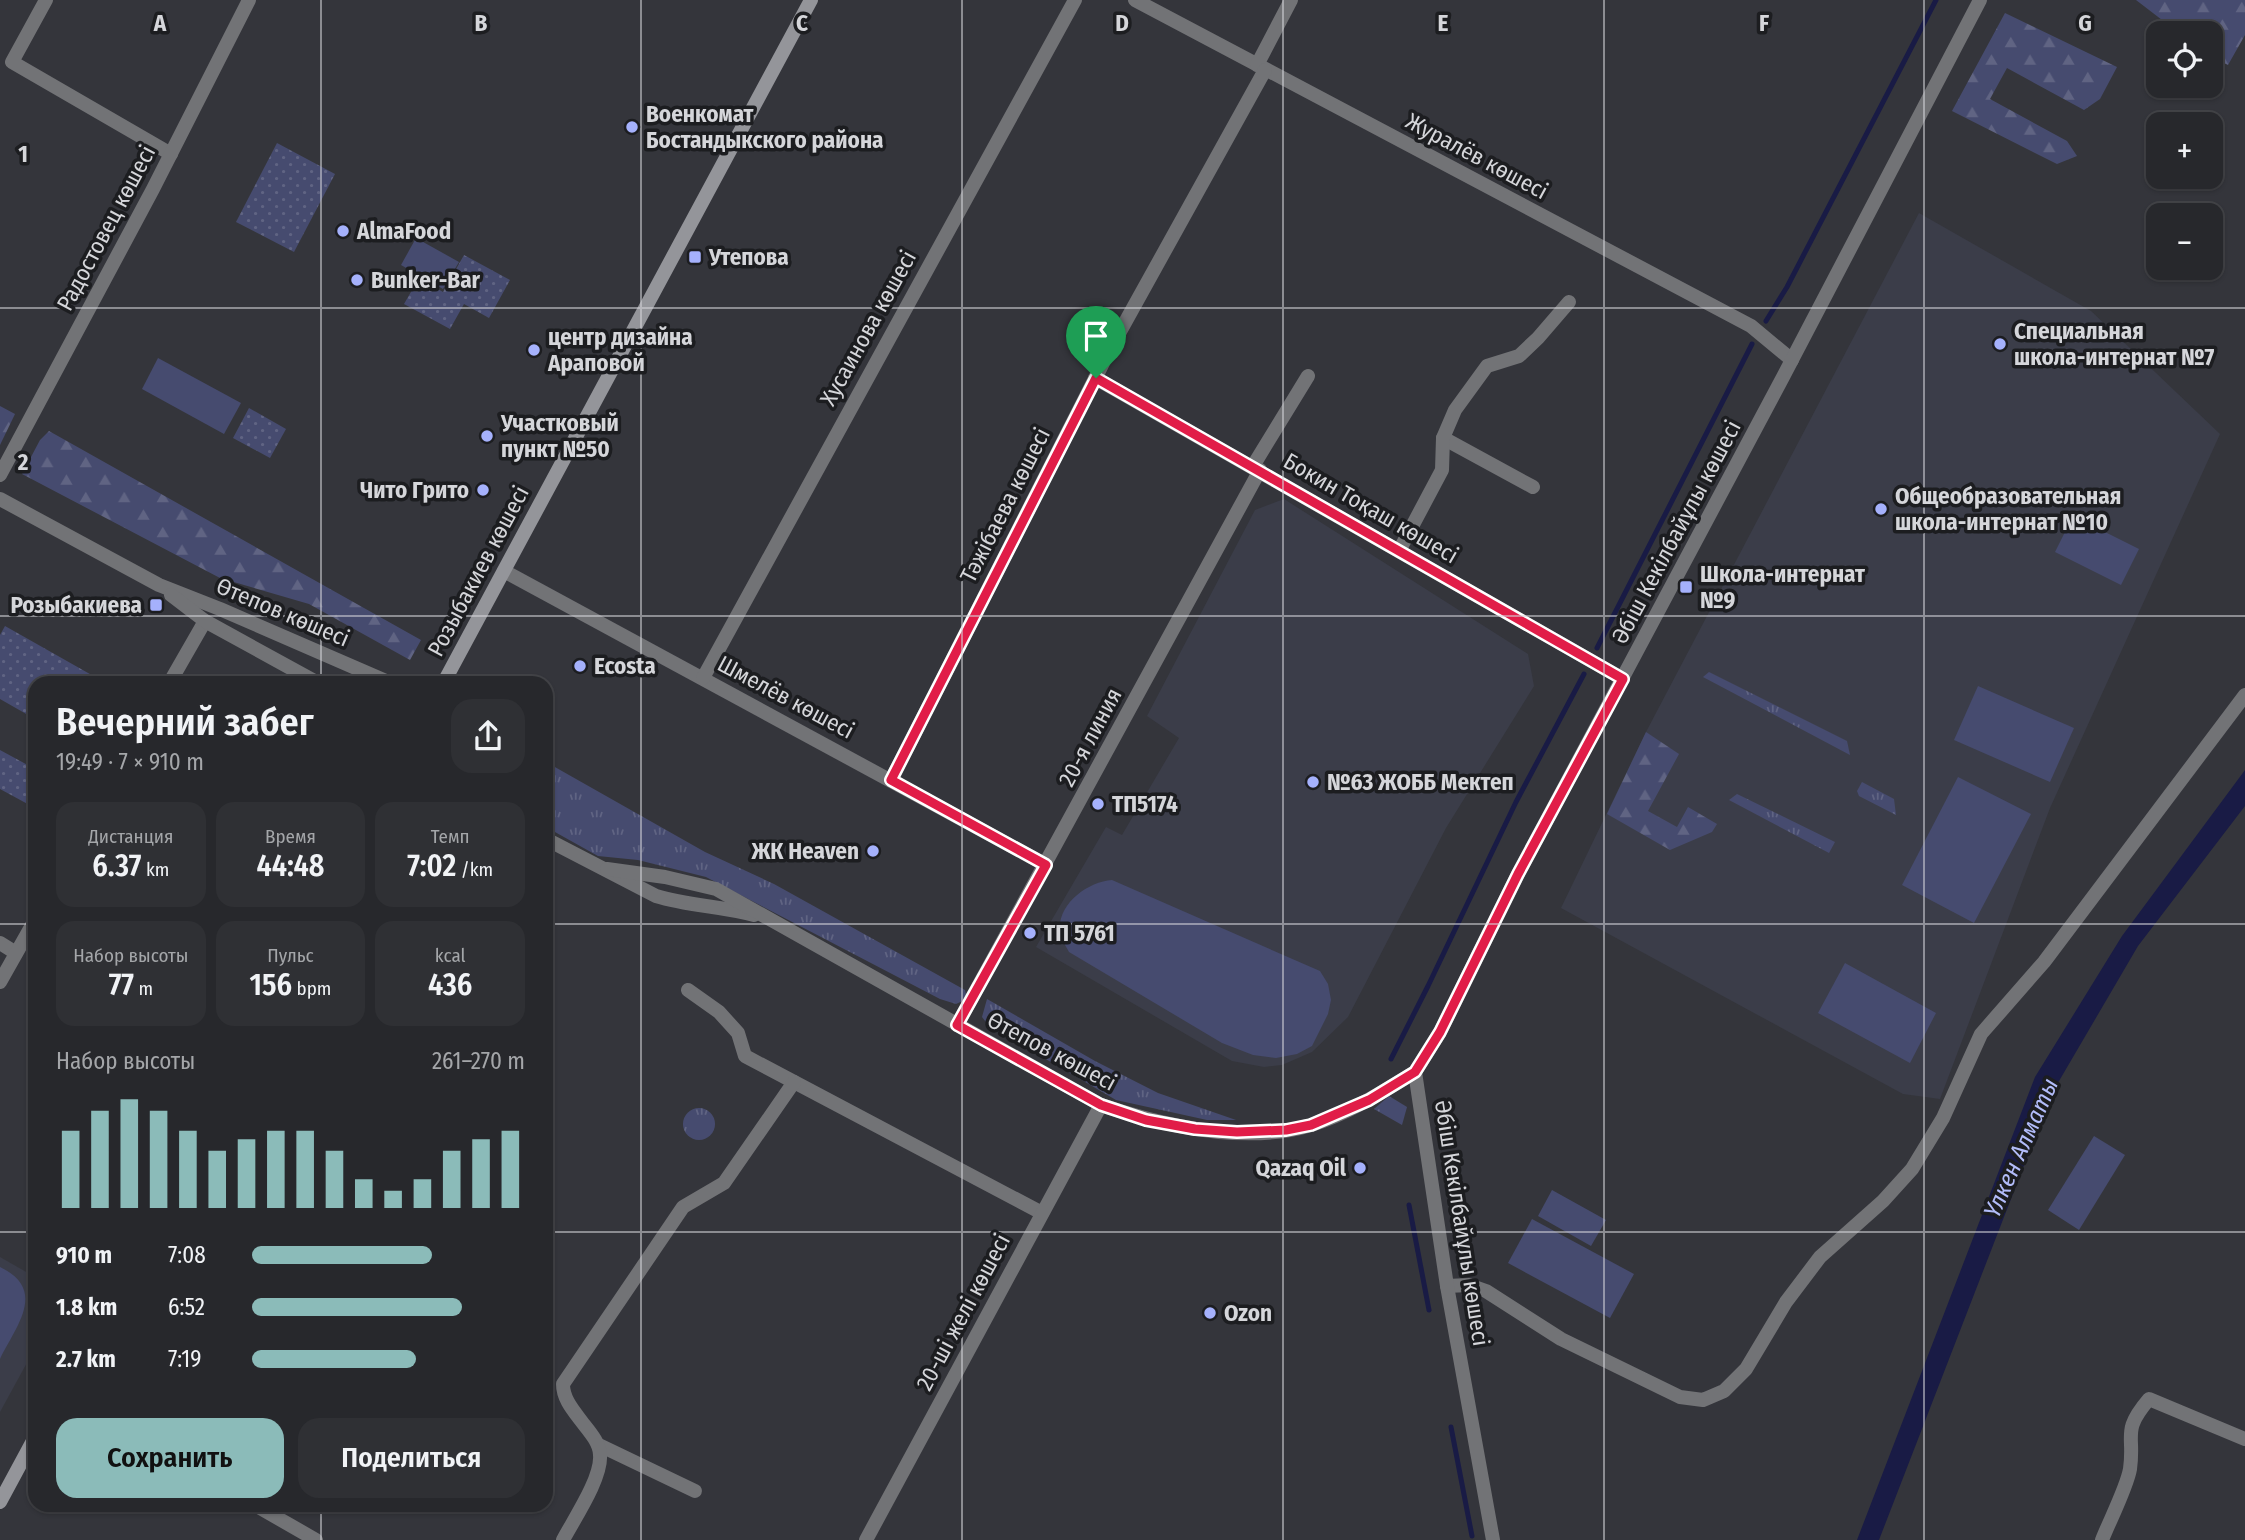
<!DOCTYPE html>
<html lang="ru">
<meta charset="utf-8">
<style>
body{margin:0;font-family:"Fira Sans Condensed",sans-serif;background:#2f3034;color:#f1f3f6;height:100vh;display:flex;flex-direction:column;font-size:26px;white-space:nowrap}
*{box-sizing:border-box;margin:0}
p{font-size:23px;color:#a4a6a9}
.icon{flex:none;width:38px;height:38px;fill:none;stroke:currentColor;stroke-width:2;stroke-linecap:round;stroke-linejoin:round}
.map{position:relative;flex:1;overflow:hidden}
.side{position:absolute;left:28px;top:676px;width:525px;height:836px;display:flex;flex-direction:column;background:#27282c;border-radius:21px;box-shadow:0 2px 5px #0004,0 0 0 2px #434448}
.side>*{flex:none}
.buttons{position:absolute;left:2146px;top:21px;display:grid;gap:14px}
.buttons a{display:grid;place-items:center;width:77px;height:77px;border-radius:14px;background:#27282c;box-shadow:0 2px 5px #0004,0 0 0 2px #434448;font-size:35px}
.pin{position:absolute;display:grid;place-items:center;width:60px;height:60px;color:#fff;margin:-72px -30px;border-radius:50% 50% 50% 0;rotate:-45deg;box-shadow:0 0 7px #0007}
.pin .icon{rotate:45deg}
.round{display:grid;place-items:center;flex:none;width:74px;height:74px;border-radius:21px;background:#2f3034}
.summary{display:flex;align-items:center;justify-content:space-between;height:119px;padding:0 28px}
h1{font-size:38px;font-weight:600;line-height:52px}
.stats{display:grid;grid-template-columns:repeat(3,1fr);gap:10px;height:119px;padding:7px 28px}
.stats div{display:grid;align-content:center;border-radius:18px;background:#2f3034;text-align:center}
.stats b{font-size:30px;font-weight:600}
.stats small{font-size:19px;font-weight:400}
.stats p{font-size:19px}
.chart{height:196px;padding:14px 28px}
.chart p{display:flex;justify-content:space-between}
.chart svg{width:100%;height:126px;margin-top:7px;stroke:#8bbbb9;stroke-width:6}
.button{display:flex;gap:14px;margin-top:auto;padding:14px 28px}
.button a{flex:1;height:80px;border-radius:21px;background:#8bbbb9;color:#111;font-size:28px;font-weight:600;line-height:80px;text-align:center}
.button a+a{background:#2f3034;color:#f1f3f6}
ul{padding:0 28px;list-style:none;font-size:23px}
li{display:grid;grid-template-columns:112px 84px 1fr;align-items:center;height:52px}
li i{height:18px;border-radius:9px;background:#8bbbb9}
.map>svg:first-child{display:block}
</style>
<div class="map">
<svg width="2245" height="1540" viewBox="0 0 2245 1540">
<defs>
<pattern id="grass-tufts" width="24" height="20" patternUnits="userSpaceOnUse" patternTransform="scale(1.75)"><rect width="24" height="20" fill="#464b6f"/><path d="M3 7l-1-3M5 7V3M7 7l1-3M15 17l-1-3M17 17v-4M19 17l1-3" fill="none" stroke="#606483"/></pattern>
<pattern id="forest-firs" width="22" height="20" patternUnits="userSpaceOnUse" patternTransform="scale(1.75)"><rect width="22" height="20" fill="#464b6f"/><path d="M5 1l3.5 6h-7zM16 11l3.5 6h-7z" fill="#606483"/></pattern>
<pattern id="park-dots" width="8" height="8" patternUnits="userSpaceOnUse" patternTransform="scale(1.75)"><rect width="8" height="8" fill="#464b6f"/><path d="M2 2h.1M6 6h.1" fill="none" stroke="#606483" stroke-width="1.8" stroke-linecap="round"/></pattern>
</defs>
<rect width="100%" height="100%" fill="#34353b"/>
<!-- built -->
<g fill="#3b3d49">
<path d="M 1919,213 L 2091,311 L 2220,434 L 2050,808 L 1940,1099 L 1903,1094 L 1561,908 L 1646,732 Z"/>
<path d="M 1284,499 L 1528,654 L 1534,686 L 1446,828 L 1348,1017 L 1312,1052 L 1282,1065 L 1264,1067 L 1232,1061 L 1036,947 L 1106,827 L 1122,835 L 1179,738 L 1147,716 L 1255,510 Z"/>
<path d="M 0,1257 L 35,1277 L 35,1348 L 0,1412 Z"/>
</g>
<!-- grass -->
<g fill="url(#grass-tufts)">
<path d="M 1709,672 L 1847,741 L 1850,755 L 1703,677 Z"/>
<path d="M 546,762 L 705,852 L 774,884 L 965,990 L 967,999 L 956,1004 L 940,999 L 706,877 L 638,860 L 598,856 L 546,827 Z"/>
<path d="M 1862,782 L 1894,799 L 1896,815 L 1859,796 L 1857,791 Z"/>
<path d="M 1737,794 L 1835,842 L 1829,853 L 1729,800 Z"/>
<path d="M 987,999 L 1095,1061 L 1158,1093 L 1236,1120 L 1207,1120 L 1116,1100 L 989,1026 L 982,1017 Z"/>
<path d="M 1389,1096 L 1407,1107 L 1402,1125 L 1374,1109 Z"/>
<circle cx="699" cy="1124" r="16"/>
</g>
<!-- forest -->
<g fill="url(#forest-firs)">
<path d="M 2136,0 L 2245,0 L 2245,35 L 2228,65 L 2210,56 L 2210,33 L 2179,33 Z"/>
<path d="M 2005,13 L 2117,67 L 2100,99 L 2084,110 L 2007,68 L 1990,99 L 2067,141 L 2077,156 L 2057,164 L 1952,111 Z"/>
<path d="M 0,406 L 15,414 L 0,445 Z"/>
<path d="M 49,431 L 421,640 L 410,660 L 309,604 L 220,578 L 22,474 L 40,440 Z"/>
<path d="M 1646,732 L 1679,754 L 1648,811 L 1677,827 L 1688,807 L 1717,824 L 1712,832 L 1670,850 L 1607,814 Z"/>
</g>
<!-- park -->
<g fill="url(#park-dots)">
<path d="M 277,143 L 335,174 L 294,252 L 236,222 Z"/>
<path d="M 464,255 L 510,280 L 489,318 L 464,304 L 450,329 L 404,304 L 419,278 L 443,292 Z"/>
<path d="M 249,408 L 286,429 L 270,458 L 233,438 Z"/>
<path d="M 5,626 L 104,682 L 35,682 L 35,719 L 0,699 L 0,635 Z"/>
<path d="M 0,750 L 35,769 L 35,808 L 0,789 Z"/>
</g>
<!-- garden -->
<g fill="#464b6f">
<path d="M 416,238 L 459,262 L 443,289 L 401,265 Z"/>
<path d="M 158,358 L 241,403 L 224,434 L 142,389 Z"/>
<path d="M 2073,516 L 2139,549 L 2121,585 L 2055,552 Z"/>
<path d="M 1978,686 L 2074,728 L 2050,782 L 1954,740 Z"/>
<path d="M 1958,777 L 2031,814 L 1974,923 L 1902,885 Z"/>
<path d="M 1112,880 L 1320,971 L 1328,984 L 1331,1000 L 1328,1014 L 1312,1046 L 1297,1054 L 1276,1058 L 1253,1055 L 1222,1043 L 1069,952 C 1067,948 1063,942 1061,937 C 1053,907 1086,882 1112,880 Z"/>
<path d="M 1845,963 L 1936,1013 L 1910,1063 L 1818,1013 Z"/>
<path d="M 2094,1136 L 2125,1155 L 2079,1230 L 2048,1210 Z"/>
<path d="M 1552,1190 L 1606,1220 L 1591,1246 L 1538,1216 Z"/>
<path d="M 1532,1219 L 1634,1274 L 1610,1318 L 1508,1263 Z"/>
<path d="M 0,1267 C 48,1290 16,1326 0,1359 Z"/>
</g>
<!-- water -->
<path fill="#191b45" d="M 2245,770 L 2245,806 L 2138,946 L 2052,1093 L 1879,1540 L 1857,1540 L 2035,1077 L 2122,936 Z"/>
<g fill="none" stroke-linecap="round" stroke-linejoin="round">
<!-- stream -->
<g stroke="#191b45" stroke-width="5">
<path d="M 1766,321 L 1787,287 L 1936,0"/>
<path d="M 1597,648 L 1752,344"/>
<path d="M 1391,1059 L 1428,986 L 1516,802 L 1584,674"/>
<path d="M 1409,1205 L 1429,1310"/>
<path d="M 1451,1427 L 1472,1536"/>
</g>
<!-- minor -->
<g stroke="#727376" stroke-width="14">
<path d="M 46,0 L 12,62 L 171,154"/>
<path d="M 1135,0 L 1751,326 L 1792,360"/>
<path d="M 1257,65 L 1291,0"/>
<path d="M 1095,378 L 1623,679"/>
<path d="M 1443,438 L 1533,487"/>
<path d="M 1253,466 L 1308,376"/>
<path d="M 0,475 L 153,189 L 249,0"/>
<path d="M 1399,551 L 1442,470 L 1443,438 L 1455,410 L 1487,366 L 1519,356 L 1538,338 L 1569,302"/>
<path d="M 504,571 L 1046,865"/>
<path d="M 703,678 L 1075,0"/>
<path d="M 170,682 L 205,621"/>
<path d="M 891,780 L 1107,355 L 1265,70"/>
<path d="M 0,943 L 16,953"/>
<path d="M 0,982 L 35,920"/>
<path d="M 688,990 L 719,1012 L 738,1033 L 745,1056 L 1042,1213"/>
<path d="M 957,1025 L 1260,470"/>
<path d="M 1447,1286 L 1469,1285 L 1486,1291 L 1561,1339 L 1680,1397 L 1703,1400 L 1724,1391 L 1746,1369 L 1786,1302 L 1820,1257 L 1883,1201 L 1912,1169 L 1943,1118 L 1981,1034 L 2044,962 L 2245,695"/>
<path d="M 599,1445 L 695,1491"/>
<path d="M 255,1505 L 316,1540"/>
<path d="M 563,1540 C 574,1519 602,1478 600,1455 C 600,1443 589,1431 582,1422 C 573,1410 563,1399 563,1384 L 683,1207 L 724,1183 L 794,1082"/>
<path d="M 866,1540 L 1101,1105"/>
<path d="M 2102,1540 C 2109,1522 2127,1487 2130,1469 C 2135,1434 2121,1432 2149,1399 L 2245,1439"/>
</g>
<!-- tertiary -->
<g stroke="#727376" stroke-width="14">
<path d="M 0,499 L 159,585 L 220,609 L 388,682"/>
<path d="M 171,595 L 205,621 L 316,682"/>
<path d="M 546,839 L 656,896 C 688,906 721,906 754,915"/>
<path d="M 607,869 L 665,877 L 716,889 L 1101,1105 C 1164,1126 1245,1145 1311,1125 C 1348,1114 1382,1092 1415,1072"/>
<path d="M 1493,1540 L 1447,1286 L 1415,1072 L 1440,1032 L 1518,874 L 1783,377 L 1980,0"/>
</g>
<!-- secondary -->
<g stroke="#94959a" stroke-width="14">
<path d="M 444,682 L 811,0"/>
<path d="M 0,1502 L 35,1437"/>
</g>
</g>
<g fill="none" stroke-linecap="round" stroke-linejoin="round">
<!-- route casing -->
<g stroke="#fff" stroke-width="14">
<path id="route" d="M 1096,378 L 1623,679 L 1518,874 L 1440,1032 L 1415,1072 L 1369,1100 L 1311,1125 L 1286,1130 L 1237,1132 L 1195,1129 L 1146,1120 L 1101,1105 L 957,1025 L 1046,865 L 891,780 Z"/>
</g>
<!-- route -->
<use href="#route" stroke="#e11d48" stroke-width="9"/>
</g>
<!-- grid -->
<path fill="none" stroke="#d5d6da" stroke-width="2" stroke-opacity="0.55" d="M 321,0 L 321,682M 641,0 L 641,1540M 962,0 L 962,1540M 1283,0 L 1283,1540M 1604,0 L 1604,1540M 1924,0 L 1924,1540M 0,308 L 2245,308M 0,616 L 2245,616M 0,924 L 35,924M 546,924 L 2245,924M 0,1232 L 35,1232M 546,1232 L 2245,1232M 321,1505 L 321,1540"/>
<!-- markers -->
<g fill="#a5b1fc" stroke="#1c1d20" stroke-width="2.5">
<circle cx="632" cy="127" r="7"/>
<circle cx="343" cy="231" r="7"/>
<rect x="688" y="250" width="14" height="14" rx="3.5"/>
<circle cx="357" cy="280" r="7"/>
<circle cx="2000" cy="344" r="7"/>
<circle cx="534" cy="350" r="7"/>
<circle cx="487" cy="436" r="7"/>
<circle cx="483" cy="490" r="7"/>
<circle cx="1881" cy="509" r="7"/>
<rect x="1679" y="580" width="14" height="14" rx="3.5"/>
<rect x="149" y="598" width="14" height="14" rx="3.5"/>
<circle cx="580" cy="666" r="7"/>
<circle cx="1313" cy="782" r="7"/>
<circle cx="1098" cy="804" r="7"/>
<circle cx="873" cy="851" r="7"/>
<circle cx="1030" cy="933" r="7"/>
<circle cx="1360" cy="1168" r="7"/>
<circle cx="1210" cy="1313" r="7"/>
</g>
<g text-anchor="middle" stroke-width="7" stroke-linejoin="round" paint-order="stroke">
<!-- poi labels -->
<g font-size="23" font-weight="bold" fill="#d5d6da" stroke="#1c1d20" text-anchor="start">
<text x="646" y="122">Военкомат<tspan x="646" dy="26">Бостандыкского района</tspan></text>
<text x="357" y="239">AlmaFood</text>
<text x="709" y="265">Утепова</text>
<text x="371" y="288">Bunker-Bar</text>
<text x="2014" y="339">Специальная<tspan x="2014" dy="26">школа-интернат №7</tspan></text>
<text x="548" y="345">центр дизайна<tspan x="548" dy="26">Араповой</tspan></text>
<text x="501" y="431">Участковый<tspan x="501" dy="26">пункт №50</tspan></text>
<text x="469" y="498" text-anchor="end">Чито Грито</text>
<text x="1895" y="504">Общеобразовательная<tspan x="1895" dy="26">школа-интернат №10</tspan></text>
<text x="1700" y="582">Школа-интернат<tspan x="1700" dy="26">№9</tspan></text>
<text x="142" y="613" text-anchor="end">Розыбакиева</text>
<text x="594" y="674">Ecosta</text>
<text x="1327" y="790">№63 ЖОББ Мектеп</text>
<text x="1112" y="812">ТП5174</text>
<text x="859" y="859" text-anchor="end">ЖК Heaven</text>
<text x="1044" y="941">ТП 5761</text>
<text x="1346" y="1176" text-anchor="end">Qazaq Oil</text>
<text x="1224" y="1321">Ozon</text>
</g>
<!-- street labels -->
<g font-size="23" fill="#d5d6da" stroke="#1c1d20">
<text transform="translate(1477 156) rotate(28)" y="8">Журалёв көшесі</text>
<text transform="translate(106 228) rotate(-62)" y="8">Радостовец көшесі</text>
<text transform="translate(868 328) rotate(-61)" y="8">Хусаинова көшесі</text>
<text transform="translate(1005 505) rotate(-63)" y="8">Тәжібаева көшесі</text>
<text transform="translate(1371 508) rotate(30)" y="8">Бокин Тоқаш көшесі</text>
<text transform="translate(1676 532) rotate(-62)" y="8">Әбіш Кекілбайұлы көшесі</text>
<text transform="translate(478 571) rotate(-62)" y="8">Розыбакиев көшесі</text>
<text transform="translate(283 612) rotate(23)" y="8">Өтепов көшесі</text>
<text transform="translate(786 697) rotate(28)" y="8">Шмелёв көшесі</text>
<text transform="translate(1090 737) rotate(-62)" y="8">20-я линия</text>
<text transform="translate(1052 1051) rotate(28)" y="8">Өтепов көшесі</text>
<text transform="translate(1462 1223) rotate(81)" y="8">Әбіш Кекілбайұлы көшесі</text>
<text transform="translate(963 1312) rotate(-62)" y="8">20-ші желі көшесі</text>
</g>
<!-- water labels -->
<g font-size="24" font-style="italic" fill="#b2bcf9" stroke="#1c1d20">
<text transform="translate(2021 1148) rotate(-66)" y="8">Үлкен Алматы</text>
</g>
</g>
<g font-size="23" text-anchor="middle" font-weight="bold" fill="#d5d6da" stroke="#1c1d20" stroke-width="7" stroke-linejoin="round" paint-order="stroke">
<text x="160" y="31">A</text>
<text x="481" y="31">B</text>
<text x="802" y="31">C</text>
<text x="1122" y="31">D</text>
<text x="1443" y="31">E</text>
<text x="1764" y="31">F</text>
<text x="2085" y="31">G</text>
<text x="23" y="162">1</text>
<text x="23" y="470">2</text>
</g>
</svg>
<div class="buttons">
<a><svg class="icon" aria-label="locate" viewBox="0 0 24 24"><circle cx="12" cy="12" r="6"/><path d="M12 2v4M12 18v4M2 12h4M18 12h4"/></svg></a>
<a>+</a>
<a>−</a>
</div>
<div class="pin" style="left:1096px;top:378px;background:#1e9e55"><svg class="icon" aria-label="arrive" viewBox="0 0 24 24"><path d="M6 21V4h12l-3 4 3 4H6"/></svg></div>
<section class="side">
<div class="summary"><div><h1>Вечерний забег</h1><p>19:49 · 7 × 910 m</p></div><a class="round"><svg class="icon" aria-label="share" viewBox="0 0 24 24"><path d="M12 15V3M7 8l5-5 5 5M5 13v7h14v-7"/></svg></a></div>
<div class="stats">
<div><p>Дистанция</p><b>6.37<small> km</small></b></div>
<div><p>Время</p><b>44:48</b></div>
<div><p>Темп</p><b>7:02<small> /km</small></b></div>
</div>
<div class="stats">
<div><p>Набор высоты</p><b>77<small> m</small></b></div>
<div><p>Пульс</p><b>156<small> bpm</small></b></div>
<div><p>kcal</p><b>436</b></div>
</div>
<div class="chart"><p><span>Набор высоты</span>261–270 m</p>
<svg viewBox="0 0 160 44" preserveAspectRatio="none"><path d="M5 44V17M15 44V10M25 44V6M35 44V10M45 44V17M55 44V24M65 44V20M75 44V17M85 44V17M95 44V24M105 44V34M115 44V38M125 44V34M135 44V24M145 44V20M155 44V17"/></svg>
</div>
<ul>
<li><b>910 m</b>7:08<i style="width:66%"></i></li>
<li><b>1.8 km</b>6:52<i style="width:77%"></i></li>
<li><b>2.7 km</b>7:19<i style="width:60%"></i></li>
</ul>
<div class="button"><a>Сохранить</a><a>Поделиться</a></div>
</section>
</div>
